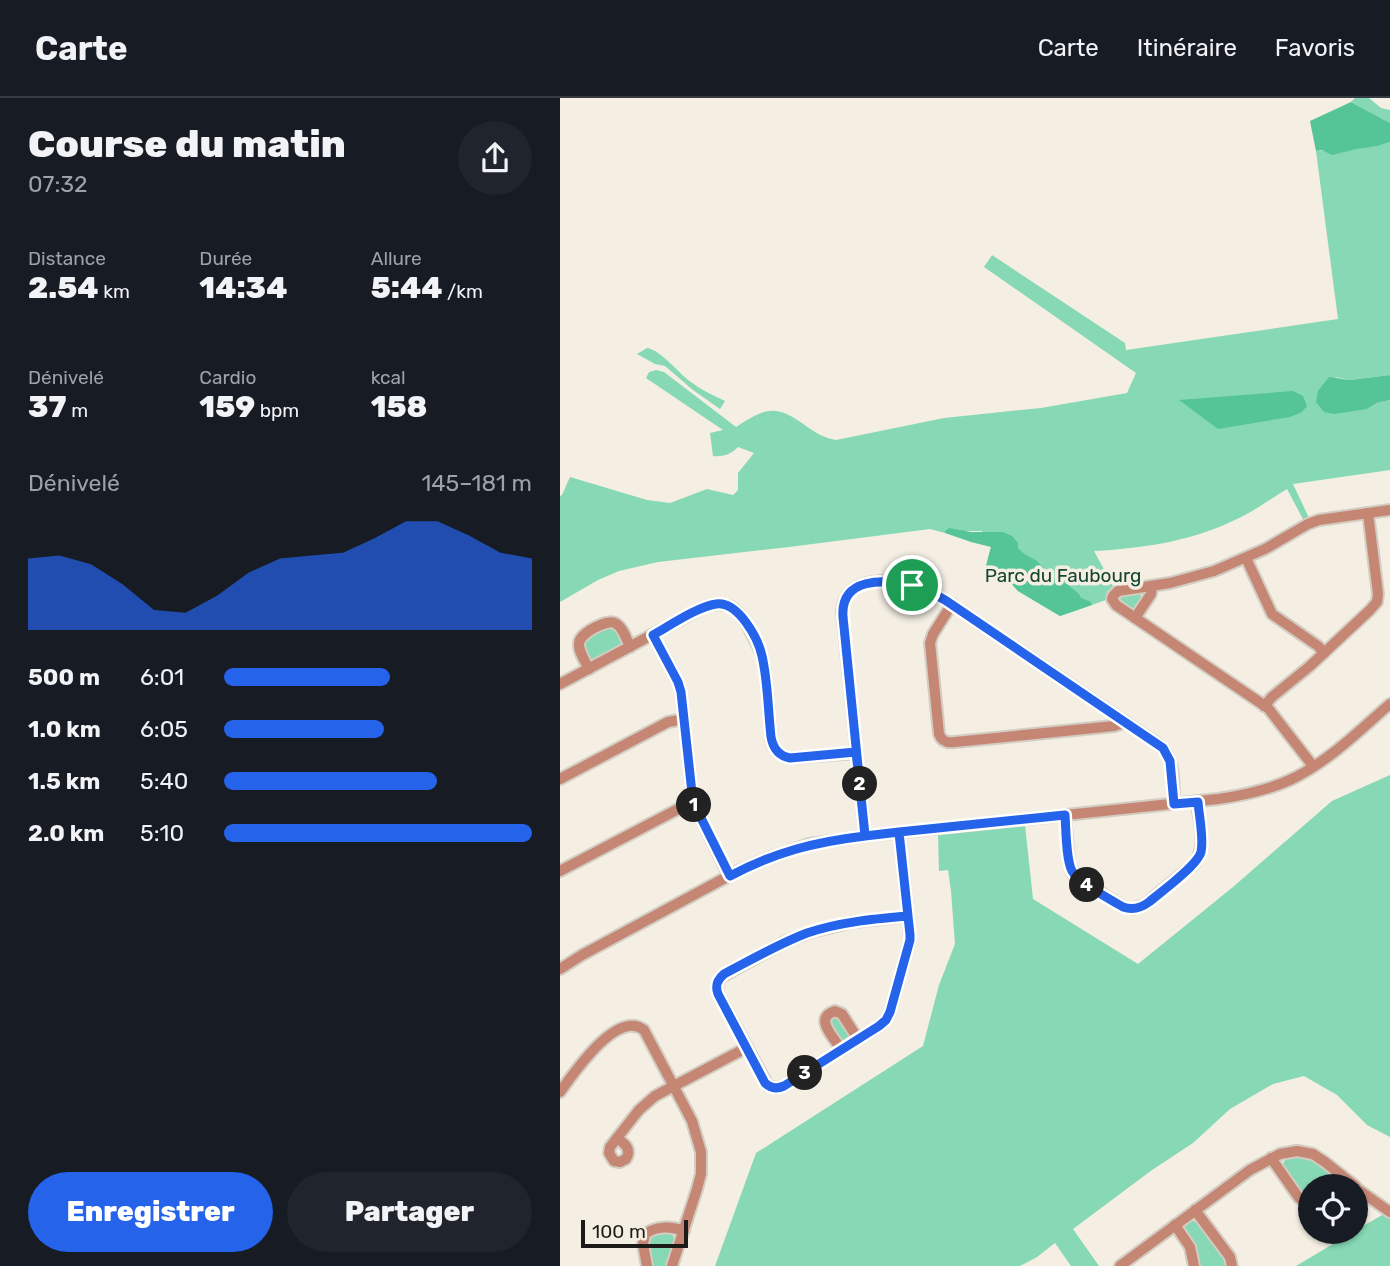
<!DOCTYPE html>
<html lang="fr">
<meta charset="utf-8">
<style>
body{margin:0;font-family:Rubik,sans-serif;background:#20242c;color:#f1f3f6;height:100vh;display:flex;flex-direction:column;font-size:26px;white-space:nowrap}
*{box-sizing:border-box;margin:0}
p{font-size:23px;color:#9ea1a6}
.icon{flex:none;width:38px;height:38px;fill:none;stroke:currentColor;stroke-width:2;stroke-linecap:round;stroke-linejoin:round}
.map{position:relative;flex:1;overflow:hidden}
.panel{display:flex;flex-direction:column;background:#171b24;width:560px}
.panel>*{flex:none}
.buttons{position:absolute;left:738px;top:1076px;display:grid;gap:14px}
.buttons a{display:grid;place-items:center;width:70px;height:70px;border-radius:50%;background:#171b24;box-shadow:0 2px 5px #0004;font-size:35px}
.scale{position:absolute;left:21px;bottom:18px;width:107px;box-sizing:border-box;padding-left:7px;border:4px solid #1d1b17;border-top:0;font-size:19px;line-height:24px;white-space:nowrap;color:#1d1b17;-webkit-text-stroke:5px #f4eee3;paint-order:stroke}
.pin{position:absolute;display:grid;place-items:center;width:60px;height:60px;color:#fff;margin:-30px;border:4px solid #fff;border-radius:50%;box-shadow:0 2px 7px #0007}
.km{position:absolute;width:35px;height:35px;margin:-18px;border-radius:50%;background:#222;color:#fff;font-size:19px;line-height:35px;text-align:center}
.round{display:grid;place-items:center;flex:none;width:74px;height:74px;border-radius:37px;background:#20242c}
.head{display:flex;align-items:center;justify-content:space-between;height:119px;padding:0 28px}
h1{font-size:38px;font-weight:800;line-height:52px}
.stats{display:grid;grid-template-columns:repeat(3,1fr);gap:10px;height:119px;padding:7px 28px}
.stats div{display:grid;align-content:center}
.stats b{font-size:30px;font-weight:800}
.stats small{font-size:19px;font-weight:400}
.stats p{font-size:19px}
.chart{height:196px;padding:14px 28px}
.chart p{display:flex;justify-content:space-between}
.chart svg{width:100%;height:126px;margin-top:7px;fill:#2563eb;opacity:.7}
.action{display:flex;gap:14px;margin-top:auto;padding:14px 28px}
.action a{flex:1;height:80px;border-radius:42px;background:#2563eb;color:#fff;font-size:28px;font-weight:800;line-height:80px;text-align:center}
.action a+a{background:#20242c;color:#f1f3f6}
ul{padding:0 28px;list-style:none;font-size:23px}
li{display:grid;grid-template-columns:112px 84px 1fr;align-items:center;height:52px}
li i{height:18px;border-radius:9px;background:#2563eb}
header{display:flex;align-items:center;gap:42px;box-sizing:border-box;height:98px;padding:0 35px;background:#171b24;border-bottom:2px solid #363941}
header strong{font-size:33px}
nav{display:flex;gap:38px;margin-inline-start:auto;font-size:24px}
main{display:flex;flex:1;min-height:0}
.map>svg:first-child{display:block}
</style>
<header>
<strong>Carte</strong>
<nav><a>Carte</a><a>Itinéraire</a><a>Favoris</a></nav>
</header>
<main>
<section class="panel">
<div class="head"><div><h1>Course du matin</h1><p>07:32</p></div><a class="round"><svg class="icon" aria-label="share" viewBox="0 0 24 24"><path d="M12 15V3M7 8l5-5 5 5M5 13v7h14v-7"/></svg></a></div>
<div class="stats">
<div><p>Distance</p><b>2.54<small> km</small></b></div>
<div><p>Durée</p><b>14:34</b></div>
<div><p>Allure</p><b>5:44<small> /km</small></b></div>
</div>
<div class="stats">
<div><p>Dénivelé</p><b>37<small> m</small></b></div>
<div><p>Cardio</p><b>159<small> bpm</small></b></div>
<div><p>kcal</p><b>158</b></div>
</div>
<div class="chart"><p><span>Dénivelé</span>145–181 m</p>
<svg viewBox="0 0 160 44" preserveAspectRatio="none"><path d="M0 44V19L10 18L20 21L30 28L40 37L50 38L60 32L70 24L80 19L90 18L100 17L110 12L120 6L130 6L140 11L150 17L160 19V44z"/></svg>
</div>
<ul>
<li><b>500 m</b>6:01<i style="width:54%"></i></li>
<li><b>1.0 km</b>6:05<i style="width:52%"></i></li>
<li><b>1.5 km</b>5:40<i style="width:69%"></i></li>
<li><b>2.0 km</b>5:10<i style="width:100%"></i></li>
</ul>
<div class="action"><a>Enregistrer</a><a>Partager</a></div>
</section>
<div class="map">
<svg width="830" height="1168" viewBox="0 0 830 1168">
<rect width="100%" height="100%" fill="#f4eee3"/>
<!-- green -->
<g fill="#86d9b4">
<path d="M 795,0 L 809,0 L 821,10 L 830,12 L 830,25 L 791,4 Z"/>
<path d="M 830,44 L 830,277 L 790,282 L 775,279 L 807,311 L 817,305 L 830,302 L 830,372 L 733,386 L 749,420 L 744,423 L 727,391 C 712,400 697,411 681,419 C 634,443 586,450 534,453 L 553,488 L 547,494 L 546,502 L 500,518 L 458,493 L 449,483 L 426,468 L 431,449 L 422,433 L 385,433 L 385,435 L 370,431 L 229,449 L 98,464 L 59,473 L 38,482 L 0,504 L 0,398 L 2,397 L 10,379 L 87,402 L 110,405 L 147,391 L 173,397 L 178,392 L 178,375 L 194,355 L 178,349 C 171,356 164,359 153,358 L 150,335 L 163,332 L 86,280 L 89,274 L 96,272 L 104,274 L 176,329 C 207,309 216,306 246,328 C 256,335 264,340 276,342 L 384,320 L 481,310 L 567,295 L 576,275 L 424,169 L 432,157 L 565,245 L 566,252 L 778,221 L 756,53 L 818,48 Z"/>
<path d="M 87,250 C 101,252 118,275 131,284 C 141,292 153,297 165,303 L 160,311 L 133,292 L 105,268 L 95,266 L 77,256 Z"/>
<path d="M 577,495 L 580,496 L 582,500 L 576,510 L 571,511 L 560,502 L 562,498 Z"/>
<path d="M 47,528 L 56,530 L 62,541 L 60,548 C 55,551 37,563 31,561 C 27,559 25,553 23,550 L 26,540 Z"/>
<path d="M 830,677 L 830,1039 L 807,1027 L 777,997 L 744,978 L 713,986 L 670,1011 L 633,1045 L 592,1072 L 513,1131 L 539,1168 L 511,1168 L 495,1145 L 477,1159 L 460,1168 L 155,1168 L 196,1055 L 363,948 L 379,887 L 395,846 L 391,793 L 388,772 L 379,773 L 378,737 L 465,727 L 473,801 L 578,866 L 673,789 L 772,703 Z"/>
<path d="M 276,918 C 282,921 289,931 289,938 L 285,943 L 279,941 L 269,926 L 271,919 Z"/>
<path d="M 734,1057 C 748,1059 783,1070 767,1088 L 751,1088 L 751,1098 L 743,1097 L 723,1069 C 723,1061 728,1059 734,1057 Z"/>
<path d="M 824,1116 L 830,1120 L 830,1168 L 736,1168 L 793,1134 L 796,1134 L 796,1132 Z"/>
<path d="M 631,1122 L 638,1125 L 666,1162 L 667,1168 L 638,1168 L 624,1131 L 626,1126 Z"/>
<path d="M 110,1134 C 120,1143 111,1157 107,1168 L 91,1168 C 87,1142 80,1137 110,1134 Z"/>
</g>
<!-- forest -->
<g fill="#55c497">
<path d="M 791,4 L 830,25 L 830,44 L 818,48 L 796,51 L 772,57 L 762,52 L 756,53 L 750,23 Z"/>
<path d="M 830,277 L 830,302 L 817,305 L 807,311 L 774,316 L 764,314 L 756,304 L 758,293 L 769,279 L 790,282 Z"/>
<path d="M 733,293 L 743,298 L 747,308 L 742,314 L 730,319 L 658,331 L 619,302 Z"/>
<path d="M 389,430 L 411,434 L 443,434 L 452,438 L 458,445 L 458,450 L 463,455 L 477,463 L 493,480 L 507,486 L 519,496 L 521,500 L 531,504 L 532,507 L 500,518 L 458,493 L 449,483 L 426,468 L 431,449 L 411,444 L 385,435 L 385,433 Z"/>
</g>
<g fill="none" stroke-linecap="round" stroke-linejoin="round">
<!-- minor casing -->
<g stroke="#d2ccc2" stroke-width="14">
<g id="minor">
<path d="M 686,460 L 712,516 L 758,548 L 764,555"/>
<path d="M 392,506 L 373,536 L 370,545 L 379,636 C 382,644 388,645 395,644 L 554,628 L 560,626 L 563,623"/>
<path d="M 575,520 L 591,496 L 592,488"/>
<path d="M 93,537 L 118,584 L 121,594 L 133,704 L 169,778"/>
<path d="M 29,571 C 25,563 18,553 19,545 C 20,535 47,521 55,525 C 63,529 67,542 70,549"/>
<path d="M 0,586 L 144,509 C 172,499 182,516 193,538 C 196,544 200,551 202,558 C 208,582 208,613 211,639 C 212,650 219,658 231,660 L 296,655"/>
<path d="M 704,608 L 712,599 L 750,568 L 810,512 L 817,504 L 818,496 L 808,415"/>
<path d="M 753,668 L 708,610 L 556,507 L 552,501 L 553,498 L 558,493 L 610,485 L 654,473 L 705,451 L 748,426 L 759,422 L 830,412"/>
<path d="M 0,681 L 108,624 L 124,621"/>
<path d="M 505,717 L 509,764 L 513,776 L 520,782 L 563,809 L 573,811 L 586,806 L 633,767 C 648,750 639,724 637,704"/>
<path d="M 339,734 L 348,818"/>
<path d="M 305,738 L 282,513 C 287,469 350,483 376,496 L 598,646 C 616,660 613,685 614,706"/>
<path d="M 0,773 L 124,708 L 133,704"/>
<path d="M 348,818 L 350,842 L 330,914 L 326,922 L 319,928 L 224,988 L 216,990 L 208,988 L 158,896 L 157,887 L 161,879 L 225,844 L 251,834 L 294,824 Z"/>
<path d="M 0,871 L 22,857 L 178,773 L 206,761 L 250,746 L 305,738 L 658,701 C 685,697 713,691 736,679 C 771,661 801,631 830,606"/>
<path d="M 282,952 C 274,940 253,920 275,913 L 282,916 L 298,941"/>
<path d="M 0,994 C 14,975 57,911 84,932 L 132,1023 L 141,1054 L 141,1076 L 137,1091 L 112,1168"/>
<path d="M 57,1040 L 79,1012 L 95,998 L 186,950"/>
<path d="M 57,1040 C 65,1046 72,1051 66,1061 L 60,1064 L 54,1063 L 49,1055 L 50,1049 Z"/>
<path d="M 711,1060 L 739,1100 L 751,1103"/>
<path d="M 796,1090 L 830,1114"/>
<path d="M 635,1112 L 670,1159 L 672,1168"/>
<path d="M 615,1127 L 630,1149 L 634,1168"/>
<path d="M 87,1168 L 83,1146 L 85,1136 C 96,1128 111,1128 124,1133"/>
<path d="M 560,1168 L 690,1072 L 720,1056 L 737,1053 L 753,1056 L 765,1064 L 795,1088"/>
</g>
</g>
<!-- minor -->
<use href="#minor" stroke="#c58773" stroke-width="10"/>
</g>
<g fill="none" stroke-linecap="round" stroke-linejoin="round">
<!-- route casing -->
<g stroke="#fff" stroke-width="14">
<path id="route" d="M 352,487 C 324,481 280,479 283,519 L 305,738 C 255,744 215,754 170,778 L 133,704 L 121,594 L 118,584 L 93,537 C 109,528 139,508 156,506 C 178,503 198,540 202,558 C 208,584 208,612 211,639 C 213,650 219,658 230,660 L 296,654 L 304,727 L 305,738 L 339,734 L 340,744 L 348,818 C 314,821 279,824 247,835 C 218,846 191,862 164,876 C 157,882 155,888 158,896 L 205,985 C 211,991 217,991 224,988 L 319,928 L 326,922 L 330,914 L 350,842 L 350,837 L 339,734 L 505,717 C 506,731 506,762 512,773 C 518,785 550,801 563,809 C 572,812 581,810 589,804 C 601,794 637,768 641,754 C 644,740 639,718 638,704 L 614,706 L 610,663 L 603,650 L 385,502 L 361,489 L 352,487"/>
</g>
<!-- route -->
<use href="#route" stroke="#2563eb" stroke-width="9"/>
</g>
<g text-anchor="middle" stroke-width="7" stroke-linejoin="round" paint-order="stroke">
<!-- park labels -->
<g font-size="19" fill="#164532" stroke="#f4eee3">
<text x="503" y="484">Parc du Faubourg</text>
</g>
</g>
</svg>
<div class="buttons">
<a><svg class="icon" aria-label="locate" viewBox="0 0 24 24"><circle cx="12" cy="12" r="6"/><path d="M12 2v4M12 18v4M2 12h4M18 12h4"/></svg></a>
</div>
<div class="scale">100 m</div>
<div class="pin" style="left:352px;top:487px;background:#1e9e55"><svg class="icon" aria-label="arrive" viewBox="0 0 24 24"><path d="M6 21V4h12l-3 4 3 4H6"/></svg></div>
<b class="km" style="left:134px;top:707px">1</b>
<b class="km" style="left:300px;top:686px">2</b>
<b class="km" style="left:245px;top:975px">3</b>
<b class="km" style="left:527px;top:787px">4</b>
</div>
</main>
